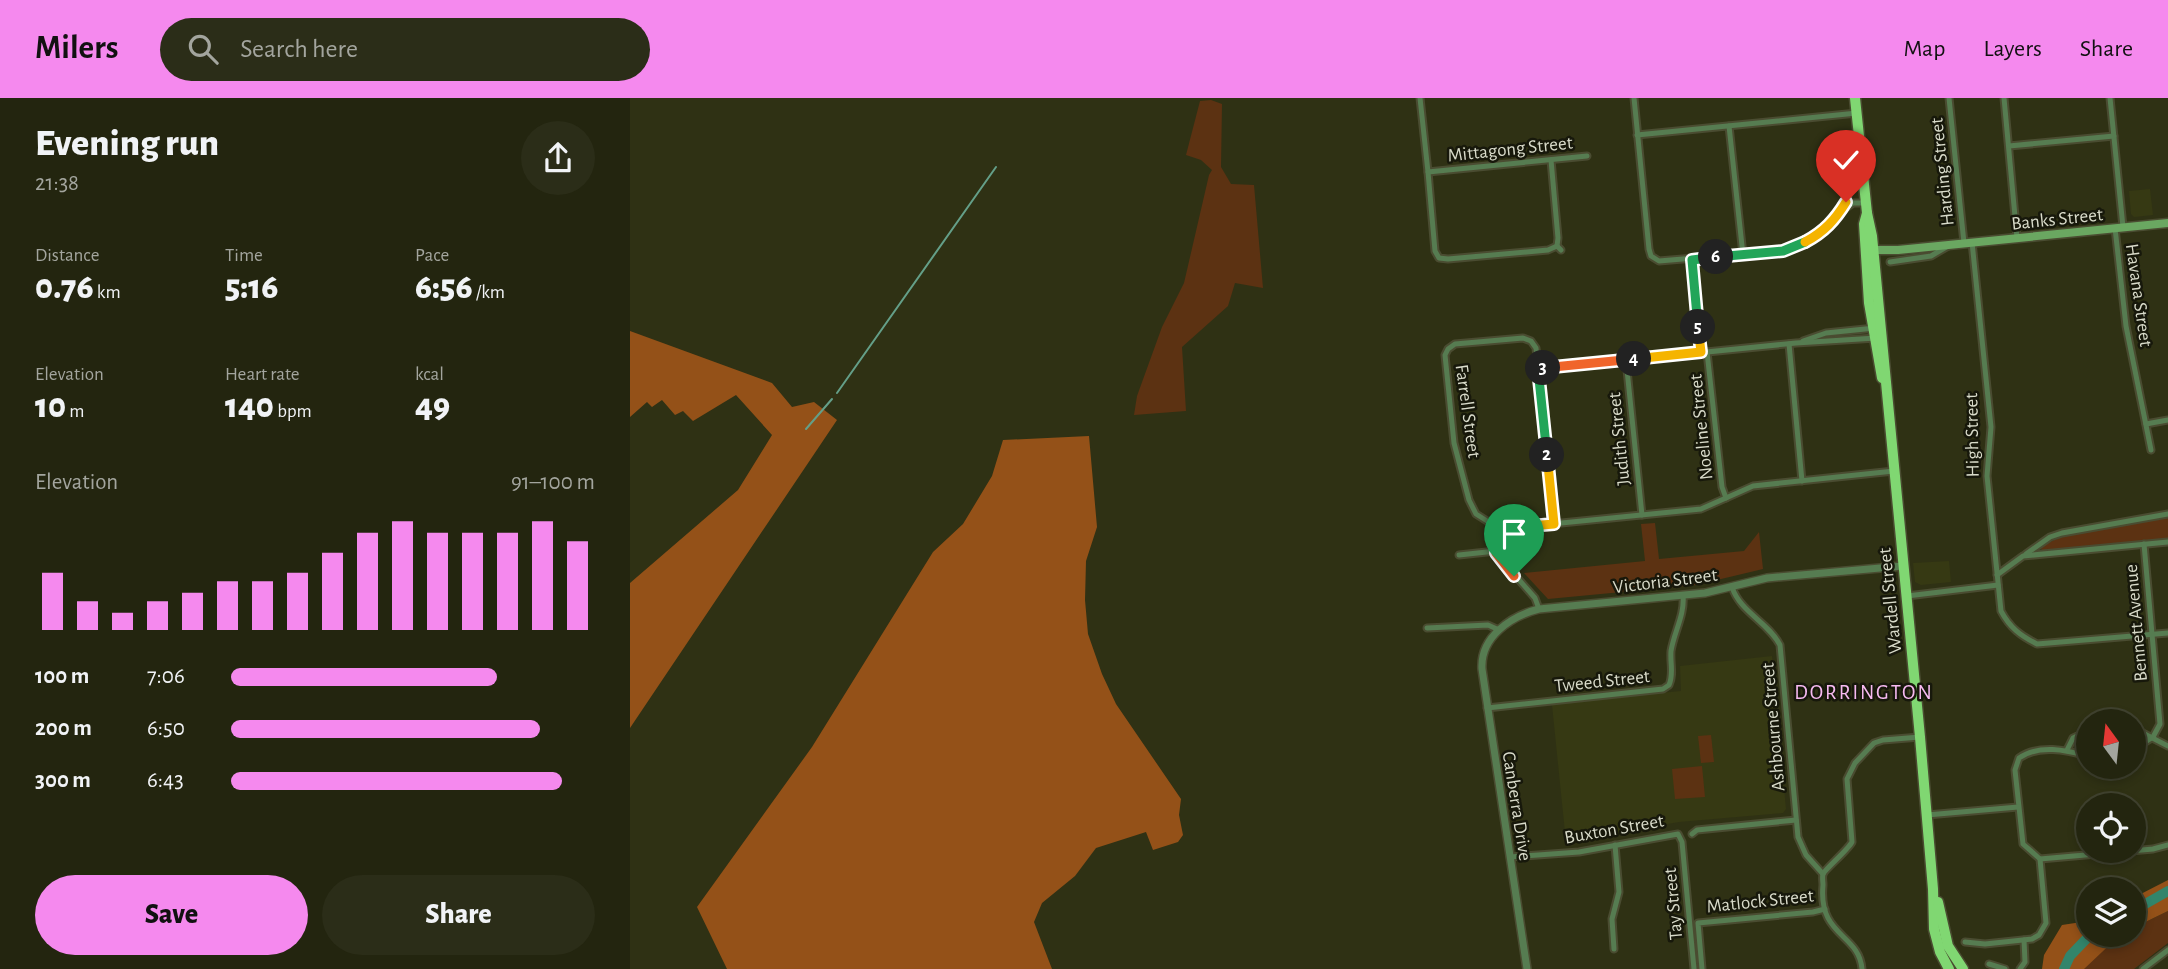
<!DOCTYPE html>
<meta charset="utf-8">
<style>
body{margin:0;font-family:"Alegreya Sans",sans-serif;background:#2b2d18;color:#f1f3f6;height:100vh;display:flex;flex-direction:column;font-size:26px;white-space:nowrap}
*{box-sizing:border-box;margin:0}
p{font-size:23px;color:#a3a59e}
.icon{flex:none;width:38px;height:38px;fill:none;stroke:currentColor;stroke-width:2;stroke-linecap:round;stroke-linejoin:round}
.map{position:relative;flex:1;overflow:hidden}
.side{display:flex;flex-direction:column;background:#23250f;width:630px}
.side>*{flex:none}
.needle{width:46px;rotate:345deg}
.controls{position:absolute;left:1446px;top:611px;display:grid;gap:14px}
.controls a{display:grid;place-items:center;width:70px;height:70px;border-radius:50%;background:#23250f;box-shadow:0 4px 10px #0003,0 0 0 2px #40422f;font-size:35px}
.pin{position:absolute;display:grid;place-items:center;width:60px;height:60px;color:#fff;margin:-72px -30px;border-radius:50% 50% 50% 0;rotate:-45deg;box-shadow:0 0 7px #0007}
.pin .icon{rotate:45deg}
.km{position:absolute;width:35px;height:35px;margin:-18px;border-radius:50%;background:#222;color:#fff;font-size:19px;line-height:35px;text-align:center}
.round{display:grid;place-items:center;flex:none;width:74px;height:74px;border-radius:37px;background:#2b2d18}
.headline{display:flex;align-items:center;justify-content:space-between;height:119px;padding:0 35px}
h1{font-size:38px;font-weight:800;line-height:52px}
.stats{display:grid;grid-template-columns:repeat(3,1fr);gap:10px;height:119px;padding:7px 35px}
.stats div{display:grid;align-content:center}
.stats b{font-size:35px;font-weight:800}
.stats small{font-size:19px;font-weight:400}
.stats p{font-size:19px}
.chart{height:196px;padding:14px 35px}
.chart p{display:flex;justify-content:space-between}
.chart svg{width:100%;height:126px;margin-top:7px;stroke:#f589ee;stroke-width:6}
.button{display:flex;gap:14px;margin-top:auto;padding:14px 35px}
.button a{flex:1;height:80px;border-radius:42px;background:#f589ee;color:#111;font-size:28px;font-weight:800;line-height:80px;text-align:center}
.button a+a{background:#2b2d18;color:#f1f3f6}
ul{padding:0 35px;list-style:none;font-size:23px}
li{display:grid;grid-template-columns:112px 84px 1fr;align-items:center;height:52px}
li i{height:18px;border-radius:9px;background:#f589ee}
header{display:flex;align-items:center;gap:42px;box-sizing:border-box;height:98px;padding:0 35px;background:#f589ee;color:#111}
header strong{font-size:33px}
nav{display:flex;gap:38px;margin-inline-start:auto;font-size:24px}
.search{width:490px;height:63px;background:#2b2d18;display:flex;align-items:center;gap:18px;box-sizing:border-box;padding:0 24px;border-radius:38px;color:#a3a59e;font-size:26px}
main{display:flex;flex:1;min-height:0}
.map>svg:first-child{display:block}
</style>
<header>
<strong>Milers</strong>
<div class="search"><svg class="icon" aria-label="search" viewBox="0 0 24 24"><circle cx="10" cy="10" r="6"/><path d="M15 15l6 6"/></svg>Search here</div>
<nav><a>Map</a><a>Layers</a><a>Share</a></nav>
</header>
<main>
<section class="side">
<div class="headline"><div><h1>Evening run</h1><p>21:38</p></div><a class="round"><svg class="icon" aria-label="share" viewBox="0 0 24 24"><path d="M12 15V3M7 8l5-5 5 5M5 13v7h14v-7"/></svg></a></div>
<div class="stats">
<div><p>Distance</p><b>0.76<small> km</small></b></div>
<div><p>Time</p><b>5:16</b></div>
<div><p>Pace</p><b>6:56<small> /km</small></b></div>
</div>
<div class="stats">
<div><p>Elevation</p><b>10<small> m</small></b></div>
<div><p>Heart rate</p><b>140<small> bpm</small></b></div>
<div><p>kcal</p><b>49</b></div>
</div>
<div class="chart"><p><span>Elevation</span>91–100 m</p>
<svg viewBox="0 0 160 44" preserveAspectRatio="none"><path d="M5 44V24M15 44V34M25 44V38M35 44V34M45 44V31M55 44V27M65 44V27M75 44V24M85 44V17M95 44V10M105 44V6M115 44V10M125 44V10M135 44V10M145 44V6M155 44V13"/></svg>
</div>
<ul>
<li><b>100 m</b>7:06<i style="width:73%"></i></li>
<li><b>200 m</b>6:50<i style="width:85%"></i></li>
<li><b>300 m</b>6:43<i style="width:91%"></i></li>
</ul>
<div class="button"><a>Save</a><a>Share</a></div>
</section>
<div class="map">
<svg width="1538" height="871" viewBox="0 0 1538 871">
<rect width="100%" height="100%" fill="#2f3114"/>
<!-- built -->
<g fill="#363913">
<path d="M 1520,91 L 1523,117 L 1504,119 L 1501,116 L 1499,93 Z"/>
<path d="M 1319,463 L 1321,484 L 1291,487 L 1285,484 L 1283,465 Z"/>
<path d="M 1142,558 L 1156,711 L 1153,715 L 1049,724 L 936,744 L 922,607 L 924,605 L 1051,593 L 1050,568 Z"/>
</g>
<!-- green -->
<g fill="#5c3212">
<path d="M 581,2 L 592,6 L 591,69 L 601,86 L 624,87 L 633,190 L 605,185 L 598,208 L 552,249 L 556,313 L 504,317 L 507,298 L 532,229 L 554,185 L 579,77 L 582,72 L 571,62 L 556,57 L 570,3 Z"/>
<path d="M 1538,419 L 1538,440 L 1413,453 L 1411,451 C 1431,430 1506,424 1538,419 Z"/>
<path d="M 1025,425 L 1029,461 L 1114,453 L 1129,434 L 1133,471 L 1066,487 L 918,501 L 894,475 L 1015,463 L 1011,426 Z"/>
<path d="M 1081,637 L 1084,664 L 1071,665 L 1068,638 Z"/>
<path d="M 1072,668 L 1075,699 L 1045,701 L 1042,671 Z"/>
<path d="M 1538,813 L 1538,845 L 1504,871 L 1454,871 L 1455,867 L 1490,837 L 1503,836 L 1503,830 Z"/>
</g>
<!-- forest -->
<g fill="#945118">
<path d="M 0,233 L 142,285 L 162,309 L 184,304 L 207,322 L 0,630 L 0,485 L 108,392 L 142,337 L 106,297 L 63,323 L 53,313 L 45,317 L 32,302 L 22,309 L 17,304 L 0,319 Z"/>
<path d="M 459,338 L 467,429 L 456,463 L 455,502 L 458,536 L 472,576 L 486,606 L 551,701 L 549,717 L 553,737 L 548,744 L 523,752 L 516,734 L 466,750 L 445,778 L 412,805 L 404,824 L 422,871 L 97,871 L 67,809 L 182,649 L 303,454 L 333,426 L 362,378 L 373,342 Z"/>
<path d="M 1538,782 L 1538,813 L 1503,830 L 1503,800 Z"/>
<path d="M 1458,823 L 1458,836 L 1490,837 L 1454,871 L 1412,871 L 1414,857 L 1432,827 Z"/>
</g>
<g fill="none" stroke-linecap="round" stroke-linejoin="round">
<!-- stream -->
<g stroke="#649f88" stroke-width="2">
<path d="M 207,295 L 366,69"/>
<path d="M 176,331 L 202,301"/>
</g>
<!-- river -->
<g stroke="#32856b" stroke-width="10">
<path d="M 1503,813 L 1538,793"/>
<path d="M 1434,871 L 1440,858 L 1461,836"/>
</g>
<!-- minor casing -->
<g stroke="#4a4c31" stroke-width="9">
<g id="minor">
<path d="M 790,0 L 798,74 L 957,58"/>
<path d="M 1004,0 L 1019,151 L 1021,158 L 1029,163 L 1159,152 L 1192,135 L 1210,114 L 1223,105 L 1235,105"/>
<path d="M 1319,0 L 1334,145"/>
<path d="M 1374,0 L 1387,140"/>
<path d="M 1480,0 L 1493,129"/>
<path d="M 1099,28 L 1113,157"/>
<path d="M 1007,37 L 1227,15"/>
<path d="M 1379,48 L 1484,38"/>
<path d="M 921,62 L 928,140 L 927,148"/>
<path d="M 798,74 L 805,153 L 809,160 L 818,161 L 918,152 L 927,148 L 931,152"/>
<path d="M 1210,114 L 1227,79 L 1232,74"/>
<path d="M 1485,130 L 1496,228 L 1521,352"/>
<path d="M 1342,144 L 1361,329 L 1357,378 L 1371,513 C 1380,530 1391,538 1407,546 L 1538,535"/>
<path d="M 1062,162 L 1071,254"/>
<path d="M 1260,164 L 1301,158 L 1318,148"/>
<path d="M 1173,243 L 1196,235 L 1245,230"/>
<path d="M 1159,246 L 1172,383"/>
<path d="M 1077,254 L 1092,389 L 1096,400"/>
<path d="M 996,262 L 1012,417"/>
<path d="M 908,271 L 1166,245 L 1246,240"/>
<path d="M 1516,326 L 1538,322"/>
<path d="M 865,428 L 846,416 L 839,402 L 824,345 L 815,257 L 818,251 L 825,246 L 893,240 L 901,243 L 906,250 L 924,426"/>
<path d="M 1396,456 L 1420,439 L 1432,435 L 1538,416"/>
<path d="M 829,457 L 866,453"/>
<path d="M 1367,477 L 1393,458 L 1538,444"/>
<path d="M 1102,489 C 1110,514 1138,524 1150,547 L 1168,739 L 1176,757 L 1193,776"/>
<path d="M 1277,498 L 1368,487"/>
<path d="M 909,511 L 905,500 L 868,458 L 865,428 L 881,430 L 1071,411 L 1123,388 L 1264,373"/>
<path d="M 797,530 L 858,527 L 869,532"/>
<path d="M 857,610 L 1033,591 L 1039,587 C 1044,576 1040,566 1041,553 C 1044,534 1055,517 1053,497"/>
<path d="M 1503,630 L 1538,648"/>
<path d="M 1437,652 L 1443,640 L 1458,633"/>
<path d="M 1503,652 L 1523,639 L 1530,626 L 1514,446"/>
<path d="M 1458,658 C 1436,652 1409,646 1389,660 L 1385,672 L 1393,746 L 1410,761 L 1523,751 L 1538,747"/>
<path d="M 1297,717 L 1388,709"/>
<path d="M 1062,736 L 1067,732 L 1166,722"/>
<path d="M 880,759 L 949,754 L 1048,736 L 1052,744 L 1064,871"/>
<path d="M 1335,844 L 1355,846 L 1402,841 L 1409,837 L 1416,825 L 1410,761"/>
<path d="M 984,851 L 982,821 L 989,794 L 985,747"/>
<path d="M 1359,866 L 1375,871"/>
<path d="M 1072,871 L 1068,825 L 1183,814 L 1195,811"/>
<path d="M 1232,871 C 1229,835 1188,839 1193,787 C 1193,783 1192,780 1193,776 C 1195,771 1217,753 1222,744 L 1217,681 L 1225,665 L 1244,645 L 1253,642 L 1290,639"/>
<path d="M 1390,871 L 1395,864 L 1394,842"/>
<path d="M 1513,871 L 1538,852"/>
</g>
</g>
<!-- tertiary casing -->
<g stroke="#4a4c31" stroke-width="10">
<path id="tertiary" d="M 897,871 L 852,571 C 850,539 881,518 909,511 L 1075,495 L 1137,480 L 1273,468"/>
</g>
<!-- secondary casing -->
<g stroke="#4a4c31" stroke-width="11">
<path id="secondary" d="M 1239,152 L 1268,152 L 1538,125"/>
</g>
<!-- trunk casing -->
<g stroke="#4a4c31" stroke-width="13">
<g id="trunk">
<path d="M 1225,0 L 1237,115 L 1234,126 L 1239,205 L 1252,280"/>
<path d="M 1237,115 L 1242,138 L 1290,639 L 1303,791 L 1304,831 L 1310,854 L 1319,871"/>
<path d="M 1308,804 L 1318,848 L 1333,871"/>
</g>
</g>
<!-- minor -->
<use href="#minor" stroke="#567c51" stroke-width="5"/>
<!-- tertiary -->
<use href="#tertiary" stroke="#567c51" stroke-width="7"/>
<!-- secondary -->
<use href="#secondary" stroke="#6aa761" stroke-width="8"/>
<!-- trunk -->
<use href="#trunk" stroke="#80d772" stroke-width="10"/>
</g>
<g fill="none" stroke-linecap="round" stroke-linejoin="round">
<!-- split-1 casing -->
<g stroke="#fff" stroke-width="14">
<path id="split-1" d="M 884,478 L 866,455 L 865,428 L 875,430 L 900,428"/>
</g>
<!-- split-2 casing -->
<g stroke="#fff" stroke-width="14">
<path id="split-2" d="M 900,428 L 924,426 L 917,357"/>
</g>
<!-- split-3 casing -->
<g stroke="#fff" stroke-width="14">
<path id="split-3" d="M 913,270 L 908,271 L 917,357"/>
</g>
<!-- split-4 casing -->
<g stroke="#fff" stroke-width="14">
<path id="split-4" d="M 913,270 L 1004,261"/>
</g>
<!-- split-5 casing -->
<g stroke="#fff" stroke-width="14">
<path id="split-5" d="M 1004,261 L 1071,254 L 1068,229"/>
</g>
<!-- split-6 casing -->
<g stroke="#fff" stroke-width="14">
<path id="split-6" d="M 1068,229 L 1062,162 L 1086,159"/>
</g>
<!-- split-7 casing -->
<g stroke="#fff" stroke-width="14">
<path id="split-7" d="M 1086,159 L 1153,153 L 1175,144"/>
</g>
<!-- split-8 casing -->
<g stroke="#fff" stroke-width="14">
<path id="split-8" d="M 1175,144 C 1194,134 1205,122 1216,104"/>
</g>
<!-- split-1 -->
<use href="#split-1" stroke="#f0652b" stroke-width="9"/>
<!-- split-2 -->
<use href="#split-2" stroke="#f5b400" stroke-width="9"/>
<!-- split-3 -->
<use href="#split-3" stroke="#22a559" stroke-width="9"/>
<!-- split-4 -->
<use href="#split-4" stroke="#f0652b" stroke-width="9"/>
<!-- split-5 -->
<use href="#split-5" stroke="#f5b400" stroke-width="9"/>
<!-- split-6 -->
<use href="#split-6" stroke="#22a559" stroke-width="9"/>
<!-- split-7 -->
<use href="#split-7" stroke="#22a559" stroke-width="9"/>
<!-- split-8 -->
<use href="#split-8" stroke="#f5b400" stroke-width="9"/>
</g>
<g text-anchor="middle" stroke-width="5" stroke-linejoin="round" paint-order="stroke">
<!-- street labels -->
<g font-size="19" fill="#d9dbca" stroke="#17180b">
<text transform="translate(880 50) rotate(-6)" y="7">Mittagong Street</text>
<text transform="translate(1311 74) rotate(-96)" y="7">Harding Street</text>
<text transform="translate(1427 120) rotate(-6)" y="7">Banks Street</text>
<text transform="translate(1510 197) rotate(82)" y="7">Havana Street</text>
<text transform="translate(839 313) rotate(82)" y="7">Farrell Street</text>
<text transform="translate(1070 329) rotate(-96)" y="7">Noeline Street</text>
<text transform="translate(1341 337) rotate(-91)" y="7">High Street</text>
<text transform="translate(988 341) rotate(-96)" y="7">Judith Street</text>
<text transform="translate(1035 482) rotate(-7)" y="7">Victoria Street</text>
<text transform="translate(1259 503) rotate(-96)" y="7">Wardell Street</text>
<text transform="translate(1505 525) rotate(-95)" y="7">Bennett Avenue</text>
<text transform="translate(972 582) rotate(-6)" y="7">Tweed Street</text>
<text transform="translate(1142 629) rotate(-95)" y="7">Ashbourne Street</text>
<text transform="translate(888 708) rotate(81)" y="7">Canberra Drive</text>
<text transform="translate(984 730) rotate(-10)" y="7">Buxton Street</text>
<text transform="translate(1130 802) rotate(-6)" y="7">Matlock Street</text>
<text transform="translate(1042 806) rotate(-95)" y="7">Tay Street</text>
</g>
<!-- neighbourhood labels -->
<g font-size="21" letter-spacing="2" fill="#f7baf1" stroke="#17180b">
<text x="1234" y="601">DORRINGTON</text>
</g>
</g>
</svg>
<div class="controls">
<a><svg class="needle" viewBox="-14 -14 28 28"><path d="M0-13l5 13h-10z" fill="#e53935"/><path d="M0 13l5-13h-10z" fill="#a3a59e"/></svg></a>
<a><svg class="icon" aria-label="locate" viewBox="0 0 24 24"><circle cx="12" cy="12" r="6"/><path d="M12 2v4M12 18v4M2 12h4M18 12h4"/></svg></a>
<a><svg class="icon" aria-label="layers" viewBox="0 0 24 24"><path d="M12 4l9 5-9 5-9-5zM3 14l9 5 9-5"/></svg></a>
</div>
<div class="pin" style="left:884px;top:478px;background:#1e9e55"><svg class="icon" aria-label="arrive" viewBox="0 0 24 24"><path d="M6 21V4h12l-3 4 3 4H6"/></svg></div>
<div class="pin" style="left:1216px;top:104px;background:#d93025"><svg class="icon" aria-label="check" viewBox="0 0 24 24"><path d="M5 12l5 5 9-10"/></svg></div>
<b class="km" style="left:917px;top:357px">2</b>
<b class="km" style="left:913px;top:270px">3</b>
<b class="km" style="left:1004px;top:261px">4</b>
<b class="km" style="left:1068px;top:229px">5</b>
<b class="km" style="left:1086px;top:159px">6</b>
</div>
</main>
